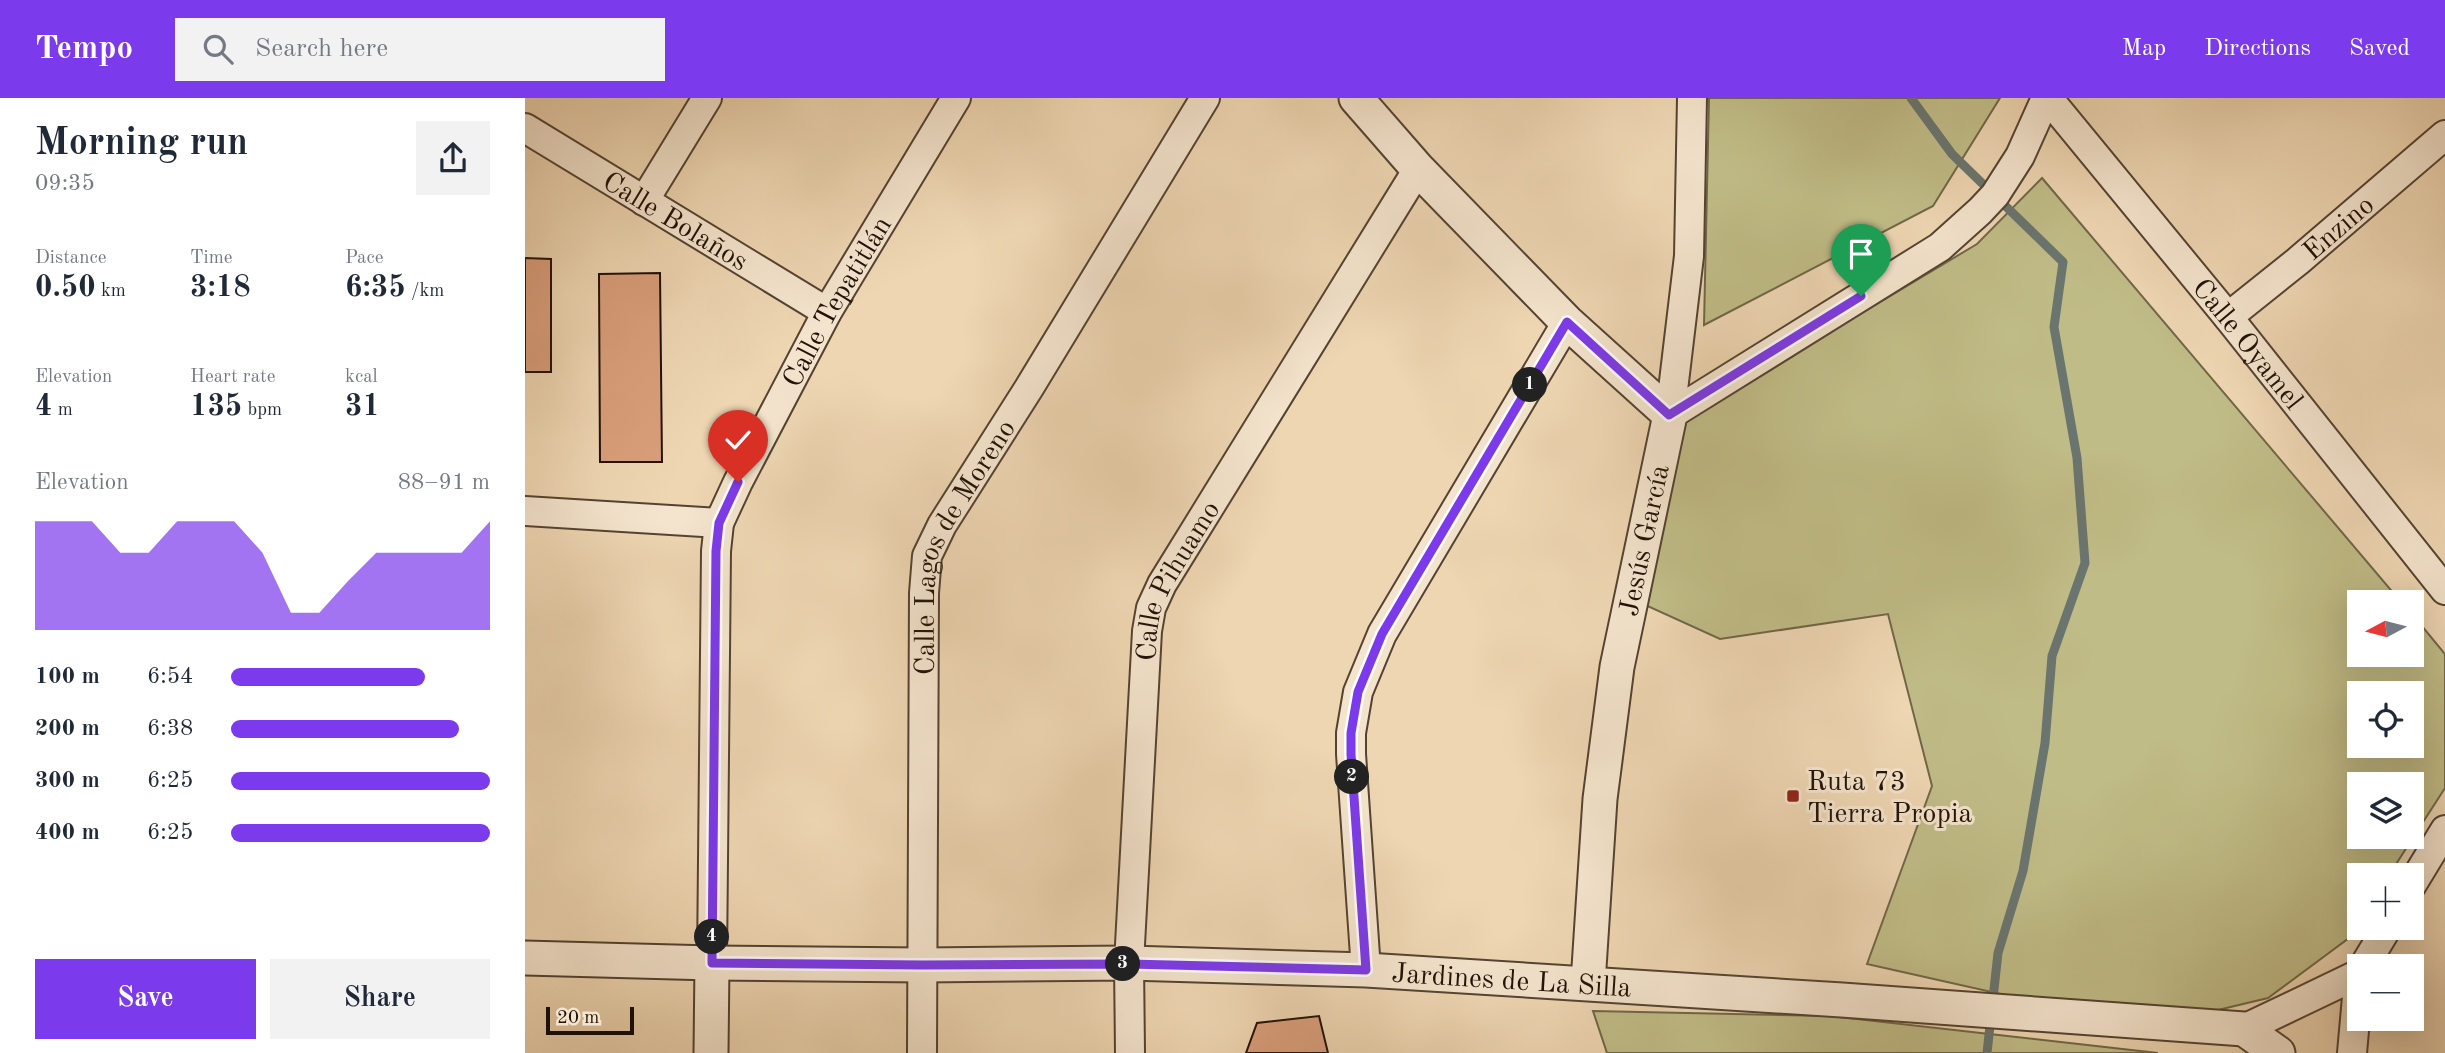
<!DOCTYPE html>
<meta charset="utf-8">
<style>
body{margin:0;font-family:"Old Standard TT",serif;background:#f2f2f3;color:#1f2937;height:100vh;display:flex;flex-direction:column;font-size:26px;white-space:nowrap}
*{box-sizing:border-box;margin:0}
p{font-size:23px;color:#747a83}
.icon{flex:none;width:38px;height:38px;fill:none;stroke:currentColor;stroke-width:2;stroke-linecap:round;stroke-linejoin:round}
.map{position:relative;flex:1;overflow:hidden}
.side{display:flex;flex-direction:column;background:#fff;width:525px}
.side>*{flex:none}
.needle{width:46px;rotate:263deg}
.buttons{position:absolute;left:1822px;top:492px;display:grid;gap:14px}
.buttons a{display:grid;place-items:center;width:77px;height:77px;border-radius:0px;background:#fff;box-shadow:0 7px 28px #0002;font-size:35px}
.scale{position:absolute;left:21px;bottom:18px;width:88px;box-sizing:border-box;padding-left:7px;border:4px solid #211208;border-top:0;font-size:19px;line-height:24px;white-space:nowrap;color:#211208;-webkit-text-stroke:5px #f4e4cd;paint-order:stroke}
.pin{position:absolute;display:grid;place-items:center;width:60px;height:60px;color:#fff;margin:-72px -30px;border-radius:50% 50% 50% 0;rotate:-45deg;box-shadow:0 0 7px #0007}
.pin .icon{rotate:45deg}
.km{position:absolute;width:35px;height:35px;margin:-18px;border-radius:50%;background:#222;color:#fff;font-size:19px;line-height:35px;text-align:center}
.round{display:grid;place-items:center;flex:none;width:74px;height:74px;border-radius:0px;background:#f2f2f3}
.head{display:flex;align-items:center;justify-content:space-between;height:119px;padding:0 35px}
h1{font-size:38px;font-weight:700;line-height:52px}
.figures{display:grid;grid-template-columns:repeat(3,1fr);gap:10px;height:119px;padding:7px 35px}
.figures div{display:grid;align-content:center}
.figures b{font-size:30px;font-weight:700}
.figures small{font-size:19px;font-weight:400}
.figures p{font-size:19px}
.chart{height:196px;padding:14px 35px}
.chart p{display:flex;justify-content:space-between}
.chart svg{width:100%;height:126px;margin-top:7px;fill:#7c3aed;opacity:.7}
.button{display:flex;gap:14px;margin-top:auto;padding:14px 35px}
.button a{flex:1;height:80px;border-radius:0px;background:#7c3aed;color:#fff;font-size:28px;font-weight:700;line-height:80px;text-align:center}
.button a+a{background:#f2f2f3;color:#1f2937}
ul{padding:0 35px;list-style:none;font-size:23px}
li{display:grid;grid-template-columns:112px 84px 1fr;align-items:center;height:52px}
li i{height:18px;border-radius:9px;background:#7c3aed}
header{display:flex;align-items:center;gap:42px;box-sizing:border-box;height:98px;padding:0 35px;background:#7c3aed;color:#fff}
header strong{font-size:33px}
nav{display:flex;gap:38px;margin-inline-start:auto;font-size:24px}
.search{width:490px;height:63px;background:#f2f2f3;display:flex;align-items:center;gap:18px;box-sizing:border-box;padding:0 24px;border-radius:0px;color:#747a83;font-size:26px}
main{display:flex;flex:1;min-height:0}
.map>svg:first-child{display:block}
</style>
<header>
<strong>Tempo</strong>
<div class="search"><svg class="icon" aria-label="search" viewBox="0 0 24 24"><circle cx="10" cy="10" r="6"/><path d="M15 15l6 6"/></svg>Search here</div>
<nav><a>Map</a><a>Directions</a><a>Saved</a></nav>
</header>
<main>
<section class="side">
<div class="head"><div><h1>Morning run</h1><p>09:35</p></div><a class="round"><svg class="icon" aria-label="share" viewBox="0 0 24 24"><path d="M12 15V3M7 8l5-5 5 5M5 13v7h14v-7"/></svg></a></div>
<div class="figures">
<div><p>Distance</p><b>0.50<small> km</small></b></div>
<div><p>Time</p><b>3:18</b></div>
<div><p>Pace</p><b>6:35<small> /km</small></b></div>
</div>
<div class="figures">
<div><p>Elevation</p><b>4<small> m</small></b></div>
<div><p>Heart rate</p><b>135<small> bpm</small></b></div>
<div><p>kcal</p><b>31</b></div>
</div>
<div class="chart"><p><span>Elevation</span>88–91 m</p>
<svg viewBox="0 0 160 44" preserveAspectRatio="none"><path d="M0 44V6L10 6L20 6L30 17L40 17L50 6L60 6L70 6L80 17L90 38L100 38L110 27L120 17L130 17L140 17L150 17L160 6V44z"/></svg>
</div>
<ul>
<li><b>100 m</b>6:54<i style="width:75%"></i></li>
<li><b>200 m</b>6:38<i style="width:88%"></i></li>
<li><b>300 m</b>6:25<i style="width:100%"></i></li>
<li><b>400 m</b>6:25<i style="width:100%"></i></li>
</ul>
<div class="button"><a>Save</a><a>Share</a></div>
</section>
<div class="map">
<svg width="1920" height="955" viewBox="0 0 1920 955">
<rect width="100%" height="100%" fill="#eed6b2"/>
<filter id="stains"><feTurbulence type="fractalNoise" baseFrequency=".00286" numOctaves="4"/><feColorMatrix values="0 0 0 0 .2 0 0 0 0 .09 0 0 0 0 .02 0 0 0 .5 -.17"/></filter>
<radialGradient id="worn" r=".72"><stop offset=".6" stop-color="#630" stop-opacity="0"/><stop offset="1" stop-color="#630" stop-opacity=".3"/></radialGradient>
<!-- green -->
<g fill="#c0bc87" stroke="#706748" stroke-width="2" fill-rule="evenodd">
<path d="M 1184,0 L 1475,0 L 1408,108 L 1179,227 Z"/>
<path d="M 1517,80 L 1876,504 L 1834,504 L 1834,556 L 1886,556 L 1887,516 L 1920,556 L 1920,690 L 1864,777 L 1834,777 L 1834,825 L 1824,840 L 1743,900 L 1622,929 L 1342,866 L 1407,688 L 1363,516 L 1195,541 L 1107,501 L 1158,322 L 1452,146 ZM 1834,595 L 1886,595 L 1886,648 L 1834,648 ZM 1834,686 L 1886,686 L 1886,738 L 1834,738 Z"/>
<path d="M 1068,913 L 1305,918 L 1633,955 L 1082,955 Z"/>
</g>
<g fill="none" stroke-linecap="round" stroke-linejoin="round">
<!-- stream -->
<path stroke="#6a756f" stroke-width="9" d="M 1386,0 L 1427,56 L 1538,164 L 1529,229 L 1552,360 L 1560,465 L 1527,558 L 1520,645 L 1498,773 L 1473,855 L 1462,955"/>
</g>
<!-- building -->
<g fill="#d99f7b" stroke="#211208" stroke-width="2">
<path d="M 0,160 L 26,161 L 26,274 L 0,274 Z"/>
<path d="M 135,175 L 137,364 L 75,364 L 74,176 Z"/>
<path d="M 794,918 L 803,955 L 721,955 L 732,925 Z"/>
</g>
<g fill="none" stroke-linecap="round" stroke-linejoin="round">
<!-- minor casing -->
<g stroke="#544332" stroke-width="32">
<g id="minor">
<path id="s1" d="M 1523,0 L 1703,219 L 1920,492"/>
<path id="s2" d="M 0,30 L 302,214"/>
<path d="M 119,103 L 182,0"/>
<path id="s3" d="M 1703,219 L 1773,163 L 1920,37"/>
<path d="M 1145,317 L 1415,149 L 1455,113 L 1470,97 L 1495,58 L 1521,0"/>
<path d="M 1145,317 L 1164,158 L 1167,0"/>
<path d="M 0,413 L 194,425"/>
<path d="M 1886,788 L 1920,732"/>
<path id="s4" d="M 187,865 L 191,453 L 194,425 L 213,384 L 302,214 L 431,0"/>
<path d="M 1839,868 L 1862,830"/>
<path d="M 841,872 L 826,656 L 826,635 L 833,594 L 857,536 L 1042,224"/>
<path d="M 1719,931 L 1834,876"/>
<path id="s5" d="M 397,955 L 399,495 L 402,458 L 417,427 L 504,290 L 680,0"/>
<path id="s6" d="M 605,955 L 604,865 L 622,533 L 626,510 L 637,486 L 893,71"/>
<path d="M 1827,955 L 1834,877"/>
</g>
</g>
<!-- tertiary casing -->
<g stroke="#544332" stroke-width="37">
<g id="tertiary">
<path d="M 831,0 L 893,71 L 1042,224 L 1145,317 L 1092,569 L 1075,701 L 1063,885"/>
<path id="s7" d="M 0,860 L 187,865 L 398,867 L 604,865 L 841,872 L 1317,902 L 1719,931 L 1753,955"/>
<path d="M 186,955 L 187,865"/>
</g>
</g>
<!-- minor -->
<use href="#minor" stroke="#f4e4cd" stroke-width="28"/>
<!-- tertiary -->
<use href="#tertiary" stroke="#f4e4cd" stroke-width="33"/>
</g>
<g fill="none" stroke-linecap="round" stroke-linejoin="round">
<!-- route casing -->
<g stroke="#fff" stroke-width="14">
<path id="route" d="M 213,384 L 194,425 L 191,453 L 187,865 L 398,867 L 604,866 L 841,872 L 826,656 L 826,635 L 833,594 L 857,536 L 1042,224 L 1144,317 L 1336,198"/>
</g>
<!-- route -->
<use href="#route" stroke="#7c3aed" stroke-width="9"/>
</g>
<!-- markers -->
<rect fill="#8f2418" stroke="#f4e4cd" stroke-width="2.5" x="1261" y="691" width="14" height="14" rx="3.5"/>
<g text-anchor="middle" stroke-width="6" stroke-linejoin="round" paint-order="stroke">
<!-- street labels -->
<g font-size="28" fill="#211208" stroke="#f4e4cd">
<text dy="10" stroke="none"><textPath href="#s2" startOffset="177">Calle Bolaños</textPath></text>
<text dy="10" stroke="none"><textPath href="#s3" startOffset="142">Enzino</textPath></text>
<text dy="10" stroke="none"><textPath href="#s4" startOffset="691">Calle Tepatitlán</textPath></text>
<text dy="10" stroke="none"><textPath href="#s1" startOffset="317">Calle Oyamel</textPath></text>
<text transform="translate(1118 442) rotate(-78)" y="10">Jesús García</text>
<text dy="10" stroke="none"><textPath href="#s5" startOffset="516">Calle Lagos de Moreno</textPath></text>
<text dy="10" stroke="none"><textPath href="#s6" startOffset="480">Calle Pihuamo</textPath></text>
<text dy="10" stroke="none"><textPath href="#s7" startOffset="987">Jardines de La Silla</textPath></text>
</g>
<!-- poi labels -->
<g font-size="28" fill="#211208" stroke="#f4e4cd" text-anchor="start">
<text x="1282" y="692">Ruta 73<tspan x="1282" dy="32">Tierra Propia</tspan></text>
</g>
</g>
<rect width="100%" height="100%" filter="url(#stains)"/>
<rect width="100%" height="100%" fill="url(#worn)"/>
</svg>
<div class="buttons">
<a><svg class="needle" viewBox="-14 -14 28 28"><path d="M0-13l5 13h-10z" fill="#e53935"/><path d="M0 13l5-13h-10z" fill="#747a83"/></svg></a>
<a><svg class="icon" aria-label="locate" viewBox="0 0 24 24"><circle cx="12" cy="12" r="6"/><path d="M12 2v4M12 18v4M2 12h4M18 12h4"/></svg></a>
<a><svg class="icon" aria-label="layers" viewBox="0 0 24 24"><path d="M12 4l9 5-9 5-9-5zM3 14l9 5 9-5"/></svg></a>
<a>+</a>
<a>−</a>
</div>
<div class="scale">20 m</div>
<div class="pin" style="left:1336px;top:198px;background:#1e9e55"><svg class="icon" aria-label="arrive" viewBox="0 0 24 24"><path d="M6 21V4h12l-3 4 3 4H6"/></svg></div>
<div class="pin" style="left:213px;top:384px;background:#d93025"><svg class="icon" aria-label="check" viewBox="0 0 24 24"><path d="M5 12l5 5 9-10"/></svg></div>
<b class="km" style="left:1005px;top:287px">1</b>
<b class="km" style="left:827px;top:679px">2</b>
<b class="km" style="left:598px;top:866px">3</b>
<b class="km" style="left:187px;top:839px">4</b>
</div>
</main>
